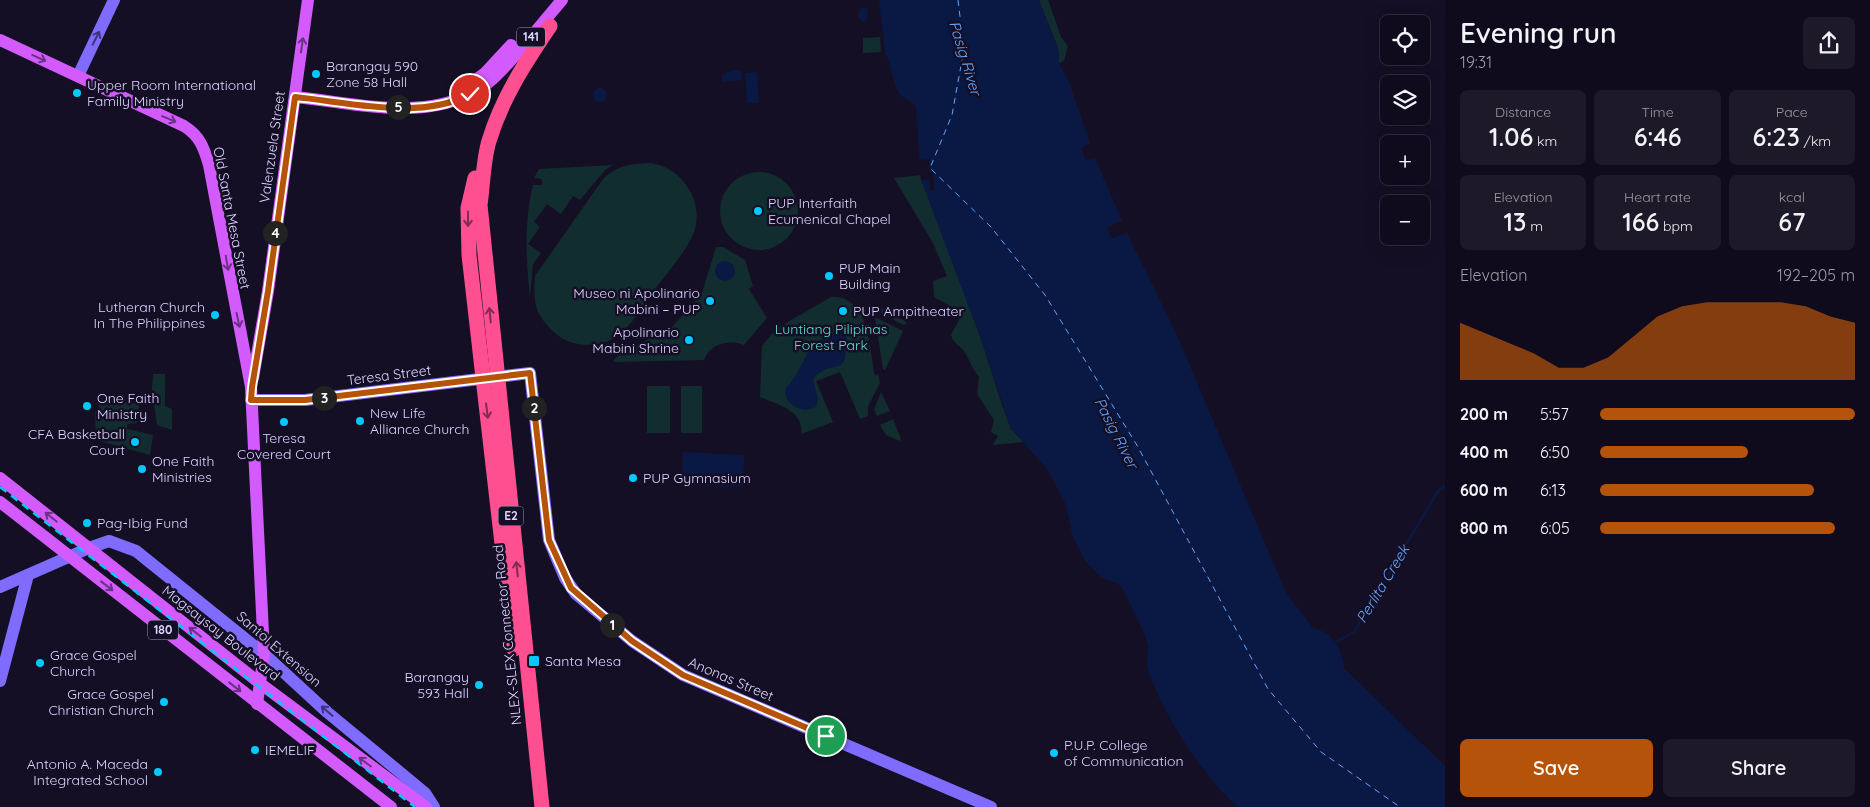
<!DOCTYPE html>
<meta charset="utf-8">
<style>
body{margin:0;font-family:Quicksand,sans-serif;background:#1e1929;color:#f1f3f6;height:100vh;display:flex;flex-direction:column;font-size:19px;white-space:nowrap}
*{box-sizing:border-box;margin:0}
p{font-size:16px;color:#9c9ba3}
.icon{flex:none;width:28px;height:28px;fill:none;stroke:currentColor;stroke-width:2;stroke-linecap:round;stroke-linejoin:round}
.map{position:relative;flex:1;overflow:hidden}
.details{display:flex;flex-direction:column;background:#100b1c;width:425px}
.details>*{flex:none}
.fabs{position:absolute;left:1380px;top:15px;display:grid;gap:10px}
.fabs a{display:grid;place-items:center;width:50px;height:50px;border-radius:8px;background:#100b1c;box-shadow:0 5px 20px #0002,0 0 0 1px #302b3b;font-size:25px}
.pin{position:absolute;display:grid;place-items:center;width:42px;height:42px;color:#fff;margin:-21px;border:2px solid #fff;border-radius:50%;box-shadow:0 1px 5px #0007}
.km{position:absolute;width:25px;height:25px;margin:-12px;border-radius:50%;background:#222;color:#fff;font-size:14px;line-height:25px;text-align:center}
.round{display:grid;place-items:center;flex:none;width:52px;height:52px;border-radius:8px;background:#1e1929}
.overview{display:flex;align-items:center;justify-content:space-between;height:85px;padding:0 15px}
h1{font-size:28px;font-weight:600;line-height:38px}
.stats{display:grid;grid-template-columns:repeat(3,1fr);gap:8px;height:85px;padding:5px 15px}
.stats div{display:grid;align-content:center;border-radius:8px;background:#1e1929;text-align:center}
.stats b{font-size:25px;font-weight:600}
.stats small{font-size:14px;font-weight:400}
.stats p{font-size:14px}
.chart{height:140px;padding:10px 15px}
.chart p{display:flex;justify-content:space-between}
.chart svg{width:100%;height:90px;margin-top:5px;fill:#b45309;opacity:.7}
.action{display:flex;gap:10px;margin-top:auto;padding:10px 15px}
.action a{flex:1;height:58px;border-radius:8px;background:#b45309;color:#fff;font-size:20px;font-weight:600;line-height:58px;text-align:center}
.action a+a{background:#1e1929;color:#f1f3f6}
ul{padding:0 15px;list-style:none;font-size:16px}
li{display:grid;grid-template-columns:80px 60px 1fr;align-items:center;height:38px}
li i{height:12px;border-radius:6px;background:#b45309}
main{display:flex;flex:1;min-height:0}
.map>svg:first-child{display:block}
</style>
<main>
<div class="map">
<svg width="1445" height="807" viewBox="0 0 1445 807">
<rect width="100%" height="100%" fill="#150f25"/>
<!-- green -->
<g fill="#122d2f">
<path d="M 1039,0 L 1048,0 L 1061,37 L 1068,46 L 1064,61 L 1059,63 L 1058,48 Z"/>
<path d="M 880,37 L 881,52 L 863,53 L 863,38 Z"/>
<path d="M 651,163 C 684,168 707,205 692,237 C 682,257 665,275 652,293 C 641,308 629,330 613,339 C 595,348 570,347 555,333 C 535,315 533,303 535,276 L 603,179 C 617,165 631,164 651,163 Z"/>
<path d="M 613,165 L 605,170 L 580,200 L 573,196 L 561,214 L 547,204 L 534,222 L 540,227 L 528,244 L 541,253 L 533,264 L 530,297 C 526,261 524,221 533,185 L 542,185 L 542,179 L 534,178 L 539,169 Z"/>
<circle cx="759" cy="211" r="39"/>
<path d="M 921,175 L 981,339 L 1002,405 L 1011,429 L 1024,442 L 993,445 L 998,436 L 991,432 L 994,420 L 977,394 L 979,377 C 972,369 970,360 964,351 C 959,345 953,343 951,335 L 959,320 L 954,308 L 934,297 L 933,281 L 947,276 L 933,243 L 894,178 Z"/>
<path d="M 716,247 L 723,247 L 745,260 L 753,286 L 749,289 L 767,318 L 744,345 C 729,339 710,344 704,360 L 613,362 L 619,354 L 672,327 L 702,293 Z"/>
<path d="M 831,297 C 870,295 869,348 875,376 L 878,374 L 880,383 L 868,406 L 868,416 L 860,419 L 840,372 L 816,381 L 833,422 L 801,434 C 805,411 776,404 760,397 L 762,346 L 776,329 Z"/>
<path d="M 875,305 L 905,321 L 907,324 L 903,325 L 873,308 Z"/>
<path d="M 875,317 L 903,331 L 885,370 L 883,369 Z"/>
<path d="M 153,374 L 165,374 L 165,406 L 172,409 L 172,430 L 157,425 L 152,388 Z"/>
<rect x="647" y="386" width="23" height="47"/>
<rect x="681" y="386" width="21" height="47"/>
<path d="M 881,392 L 890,411 L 877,416 L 874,409 Z"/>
<path d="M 99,400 L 139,404 L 137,423 L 127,424 L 127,429 L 153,435 L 150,455 L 96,440 L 95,412 L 99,412 Z"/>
<path d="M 893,419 L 901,439 L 900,441 L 886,435 L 880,425 Z"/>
</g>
<!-- water -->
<g fill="#0a1943">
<path d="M 879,0 L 1039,0 L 1058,48 L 1059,63 L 1069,82 L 1090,143 L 1081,148 L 1086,160 L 1095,158 L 1122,221 L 1107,227 L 1112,238 L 1127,233 L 1176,333 L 1286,593 L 1314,629 C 1333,631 1343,651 1344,668 L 1445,766 L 1445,807 L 1238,807 C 1204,778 1162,713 1148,670 C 1146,663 1149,655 1148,647 C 1146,633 1130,605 1124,591 L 1119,584 L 1101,577 L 1085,561 L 1072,534 L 1066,505 L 1048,470 L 1011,429 L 981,339 L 921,180 L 916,107 C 910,99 900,98 896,88 C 891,76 892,64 885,53 Z"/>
<path d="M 860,8 L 867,8 L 868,17 L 863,22 L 858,17 Z"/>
<path d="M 733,70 L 741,71 L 742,80 L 722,82 L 722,75 Z"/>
<path d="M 757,72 L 759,103 L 747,103 L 745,73 Z"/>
<circle cx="600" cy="95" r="7"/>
<circle cx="725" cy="271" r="10"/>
<path d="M 863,328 L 863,332 L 846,335 C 848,383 835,355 813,379 L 818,399 L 816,407 L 806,410 C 795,409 782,401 786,388 C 795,379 799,369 805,358 C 815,335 841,332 863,328 Z"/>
<path d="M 683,452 L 744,455 L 743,487 L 682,485 Z"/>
</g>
<!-- pier -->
<path fill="#150f25" d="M 929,159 L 930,173 L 933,173 L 935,190 L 930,190 L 929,179 L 921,180 L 919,160 Z"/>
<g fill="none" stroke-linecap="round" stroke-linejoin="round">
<!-- stream -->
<path stroke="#0a1943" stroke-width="2.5" d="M 1334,643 L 1354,632 L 1438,491 L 1445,486"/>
<!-- ferry -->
<path stroke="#62a5fe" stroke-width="1" stroke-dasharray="6 5" stroke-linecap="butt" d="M 958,0 L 964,49 L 952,115 L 930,168 L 991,227 L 1045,295 L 1138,447 L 1268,689 L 1321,752 L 1400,807"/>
<!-- secondary -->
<g stroke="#7f6bfe" stroke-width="12">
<path d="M 78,76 L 114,0"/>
<path d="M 251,400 L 305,400 L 530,373 L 549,540 L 565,578 L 576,594 L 632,641 L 683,675 L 991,807"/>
<path d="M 0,587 L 89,548 L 109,541 L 136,551 L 264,654 L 327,712 L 425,793 L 434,807"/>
<path d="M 0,681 L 28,575"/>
</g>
<!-- primary -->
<g stroke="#d35bfe" stroke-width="12">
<path d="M 0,40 L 184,126 C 200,136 204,148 209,165 L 251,387 L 264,654 L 257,704"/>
<path d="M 514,53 L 520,50 L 562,0"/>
<path d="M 467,86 L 485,73 L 511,45"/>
<path d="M 295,97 C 358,103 433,125 488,83 C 500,73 510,61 520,50"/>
<path d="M 253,378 L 268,291 L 308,0"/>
<path d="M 0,478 L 261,684 L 426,807"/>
<path d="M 0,502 L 391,807"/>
</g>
<!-- highway -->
<g stroke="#fe4f90" stroke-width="15">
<path d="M 475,178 L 468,208 L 469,255 L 514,649"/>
<path d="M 542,807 L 480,205 C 483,185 483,161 489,141 C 502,98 525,63 550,26"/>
</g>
<!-- rail -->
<path stroke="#01c8fd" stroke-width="2.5" stroke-dasharray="8 6" stroke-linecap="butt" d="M 0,487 L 415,807"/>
</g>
<!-- one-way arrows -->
<defs><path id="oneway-shaft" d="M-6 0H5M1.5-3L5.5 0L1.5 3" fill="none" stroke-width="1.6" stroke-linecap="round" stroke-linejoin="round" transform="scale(1.25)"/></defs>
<g stroke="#3f347c">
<use href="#oneway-shaft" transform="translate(96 38) rotate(-63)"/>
<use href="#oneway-shaft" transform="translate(327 711) rotate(-139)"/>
</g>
<g stroke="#6a3187">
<use href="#oneway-shaft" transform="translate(302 45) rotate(-82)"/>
<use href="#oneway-shaft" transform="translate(39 58) rotate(24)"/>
<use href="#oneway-shaft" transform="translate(169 119) rotate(23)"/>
<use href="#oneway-shaft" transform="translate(227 263) rotate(80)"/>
<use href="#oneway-shaft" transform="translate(238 320) rotate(78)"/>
<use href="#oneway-shaft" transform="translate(51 517) rotate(-141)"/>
<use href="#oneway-shaft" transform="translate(107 586) rotate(38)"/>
<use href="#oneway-shaft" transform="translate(195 632) rotate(-142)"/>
<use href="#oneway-shaft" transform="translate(235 687) rotate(38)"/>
<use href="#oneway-shaft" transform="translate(365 762) rotate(-143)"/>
</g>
<g stroke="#7e2c55">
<use href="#oneway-shaft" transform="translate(468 219) rotate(90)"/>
<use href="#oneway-shaft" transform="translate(490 315) rotate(-96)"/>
<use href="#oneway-shaft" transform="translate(487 411) rotate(83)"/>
<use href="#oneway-shaft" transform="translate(517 569) rotate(-96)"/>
</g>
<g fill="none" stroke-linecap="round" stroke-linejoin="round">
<!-- route casing -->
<g stroke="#fff" stroke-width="10">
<path id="route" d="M 470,94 C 421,121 348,102 295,97 L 268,291 L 252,387 L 251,400 L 305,400 L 530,373 L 549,540 L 571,588 L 632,641 L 683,675 L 826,736"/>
</g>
<!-- route -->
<use href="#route" stroke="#b45309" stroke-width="6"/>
</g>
<!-- markers -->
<g fill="#01c8fd" stroke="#150f25" stroke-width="2">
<circle cx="316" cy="74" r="5"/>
<circle cx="77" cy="93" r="5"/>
<circle cx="758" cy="211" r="5"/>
<circle cx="829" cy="276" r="5"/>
<circle cx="710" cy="301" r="5"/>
<circle cx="843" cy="311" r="5"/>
<circle cx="215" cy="315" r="5"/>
<circle cx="689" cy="340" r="5"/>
<circle cx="87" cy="406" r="5"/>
<circle cx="360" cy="421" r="5"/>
<circle cx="284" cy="422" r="5"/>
<circle cx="135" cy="442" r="5"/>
<circle cx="142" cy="469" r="5"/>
<circle cx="633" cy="478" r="5"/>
<circle cx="87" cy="523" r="5"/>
<rect x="528" y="655" width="12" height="12" rx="2.5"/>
<circle cx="40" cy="663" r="5"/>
<circle cx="479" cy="685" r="5"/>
<circle cx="164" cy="702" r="5"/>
<circle cx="255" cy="750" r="5"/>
<circle cx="1054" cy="753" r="5"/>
<circle cx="158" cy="772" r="5"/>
</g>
<g text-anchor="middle" stroke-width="5" stroke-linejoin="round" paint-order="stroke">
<!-- shield labels -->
<g fill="#150f25" stroke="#a198be" stroke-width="1">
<rect x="517" y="27.5" width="28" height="19" rx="4"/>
<rect x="498.5" y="506.5" width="25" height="19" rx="4"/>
<rect x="148" y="620.5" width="30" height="19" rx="4"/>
</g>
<g font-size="12" font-weight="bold" fill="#ddd3ff">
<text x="531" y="41">141</text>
<text x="511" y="520">E2</text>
<text x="163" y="634">180</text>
</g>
<!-- poi labels -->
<g font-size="14" fill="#ddd3ff" stroke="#150f25" text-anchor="start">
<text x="326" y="71">Barangay 590<tspan x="326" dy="16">Zone 58 Hall</tspan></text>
<text x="87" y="90">Upper Room International<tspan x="87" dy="16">Family Ministry</tspan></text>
<text x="768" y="208">PUP Interfaith<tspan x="768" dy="16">Ecumenical Chapel</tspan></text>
<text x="839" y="273">PUP Main<tspan x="839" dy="16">Building</tspan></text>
<text x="700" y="298" text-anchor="end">Museo ni Apolinario<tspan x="700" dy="16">Mabini – PUP</tspan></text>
<text x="205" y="312" text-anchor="end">Lutheran Church<tspan x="205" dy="16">In The Philippines</tspan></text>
<text x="853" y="316">PUP Ampitheater</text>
<text x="679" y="337" text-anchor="end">Apolinario<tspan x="679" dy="16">Mabini Shrine</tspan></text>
<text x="97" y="403">One Faith<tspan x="97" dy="16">Ministry</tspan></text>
<text x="370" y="418">New Life<tspan x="370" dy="16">Alliance Church</tspan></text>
<text x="125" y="439" text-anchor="end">CFA Basketball<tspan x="125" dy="16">Court</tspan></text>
<text x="284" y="443" text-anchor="middle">Teresa<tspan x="284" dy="16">Covered Court</tspan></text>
<text x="152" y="466">One Faith<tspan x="152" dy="16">Ministries</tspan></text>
<text x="643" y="483">PUP Gymnasium</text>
<text x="97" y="528">Pag-Ibig Fund</text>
<text x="50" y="660">Grace Gospel<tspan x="50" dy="16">Church</tspan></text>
<text x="545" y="666">Santa Mesa</text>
<text x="469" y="682" text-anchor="end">Barangay<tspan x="469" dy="16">593 Hall</tspan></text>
<text x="154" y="699" text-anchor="end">Grace Gospel<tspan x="154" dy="16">Christian Church</tspan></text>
<text x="1064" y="750">P.U.P. College<tspan x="1064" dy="16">of Communication</tspan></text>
<text x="265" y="755">IEMELIF</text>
<text x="148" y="769" text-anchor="end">Antonio A. Maceda<tspan x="148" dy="16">Integrated School</tspan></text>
</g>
<!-- street labels -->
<g font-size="14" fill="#ddd3ff" stroke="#150f25">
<text transform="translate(272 147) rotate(-82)" y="5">Valenzuela Street</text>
<text transform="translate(232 218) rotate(79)" y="5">Old Santa Mesa Street</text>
<text transform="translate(389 375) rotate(-7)" y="5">Teresa Street</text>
<text transform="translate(221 633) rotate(38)" y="5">Magsaysay Boulevard</text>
<text transform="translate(507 635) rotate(-96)" y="5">NLEX-SLEX Connector Road</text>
<text transform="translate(279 649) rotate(41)" y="5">Santol Extension</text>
<text transform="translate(731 679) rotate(23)" y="5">Anonas Street</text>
</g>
<!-- park labels -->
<g font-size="14" fill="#5fdfcd" stroke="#150f25">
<text x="831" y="334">Luntiang Pilipinas<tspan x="831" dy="16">Forest Park</tspan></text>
</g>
<!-- water labels -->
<g font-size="15" font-style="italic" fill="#62a5fe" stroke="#150f25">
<text transform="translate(965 58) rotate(73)" y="5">Pasig River</text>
<text transform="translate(1116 433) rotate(63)" y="5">Pasig River</text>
<text transform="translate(1383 584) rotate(-59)" y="5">Perlita Creek</text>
</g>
</g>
</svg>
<div class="fabs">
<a><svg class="icon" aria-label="locate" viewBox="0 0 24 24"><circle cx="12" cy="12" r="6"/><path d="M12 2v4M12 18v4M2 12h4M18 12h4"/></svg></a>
<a><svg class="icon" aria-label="layers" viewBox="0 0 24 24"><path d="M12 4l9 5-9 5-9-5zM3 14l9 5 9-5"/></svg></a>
<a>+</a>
<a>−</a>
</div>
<div class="pin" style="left:826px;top:736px;background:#1e9e55"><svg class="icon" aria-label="arrive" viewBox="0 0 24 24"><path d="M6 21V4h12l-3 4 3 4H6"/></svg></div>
<div class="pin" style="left:470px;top:94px;background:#d93025"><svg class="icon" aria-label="check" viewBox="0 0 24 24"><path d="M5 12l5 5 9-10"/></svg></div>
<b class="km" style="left:612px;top:625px">1</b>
<b class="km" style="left:534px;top:408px">2</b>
<b class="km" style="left:324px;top:398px">3</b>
<b class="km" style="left:275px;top:233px">4</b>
<b class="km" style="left:398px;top:107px">5</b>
</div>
<section class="details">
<div class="overview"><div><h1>Evening run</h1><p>19:31</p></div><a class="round"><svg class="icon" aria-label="share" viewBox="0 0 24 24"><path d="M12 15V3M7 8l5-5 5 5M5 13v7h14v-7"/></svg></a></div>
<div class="stats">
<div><p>Distance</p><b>1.06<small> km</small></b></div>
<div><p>Time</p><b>6:46</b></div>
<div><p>Pace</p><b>6:23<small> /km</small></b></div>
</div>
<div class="stats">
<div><p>Elevation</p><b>13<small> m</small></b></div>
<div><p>Heart rate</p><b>166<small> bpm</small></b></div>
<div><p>kcal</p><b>67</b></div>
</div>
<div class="chart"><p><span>Elevation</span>192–205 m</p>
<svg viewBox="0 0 160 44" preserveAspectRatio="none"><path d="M0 44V16L10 21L20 26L30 31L40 38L50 38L60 33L70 23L80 13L90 8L100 6L110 6L120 6L130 6L140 8L150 13L160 16V44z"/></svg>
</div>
<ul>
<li><b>200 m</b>5:57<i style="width:100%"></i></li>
<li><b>400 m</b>6:50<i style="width:58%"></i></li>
<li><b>600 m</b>6:13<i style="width:84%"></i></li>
<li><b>800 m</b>6:05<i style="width:92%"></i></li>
</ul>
<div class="action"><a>Save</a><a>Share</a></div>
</section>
</main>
